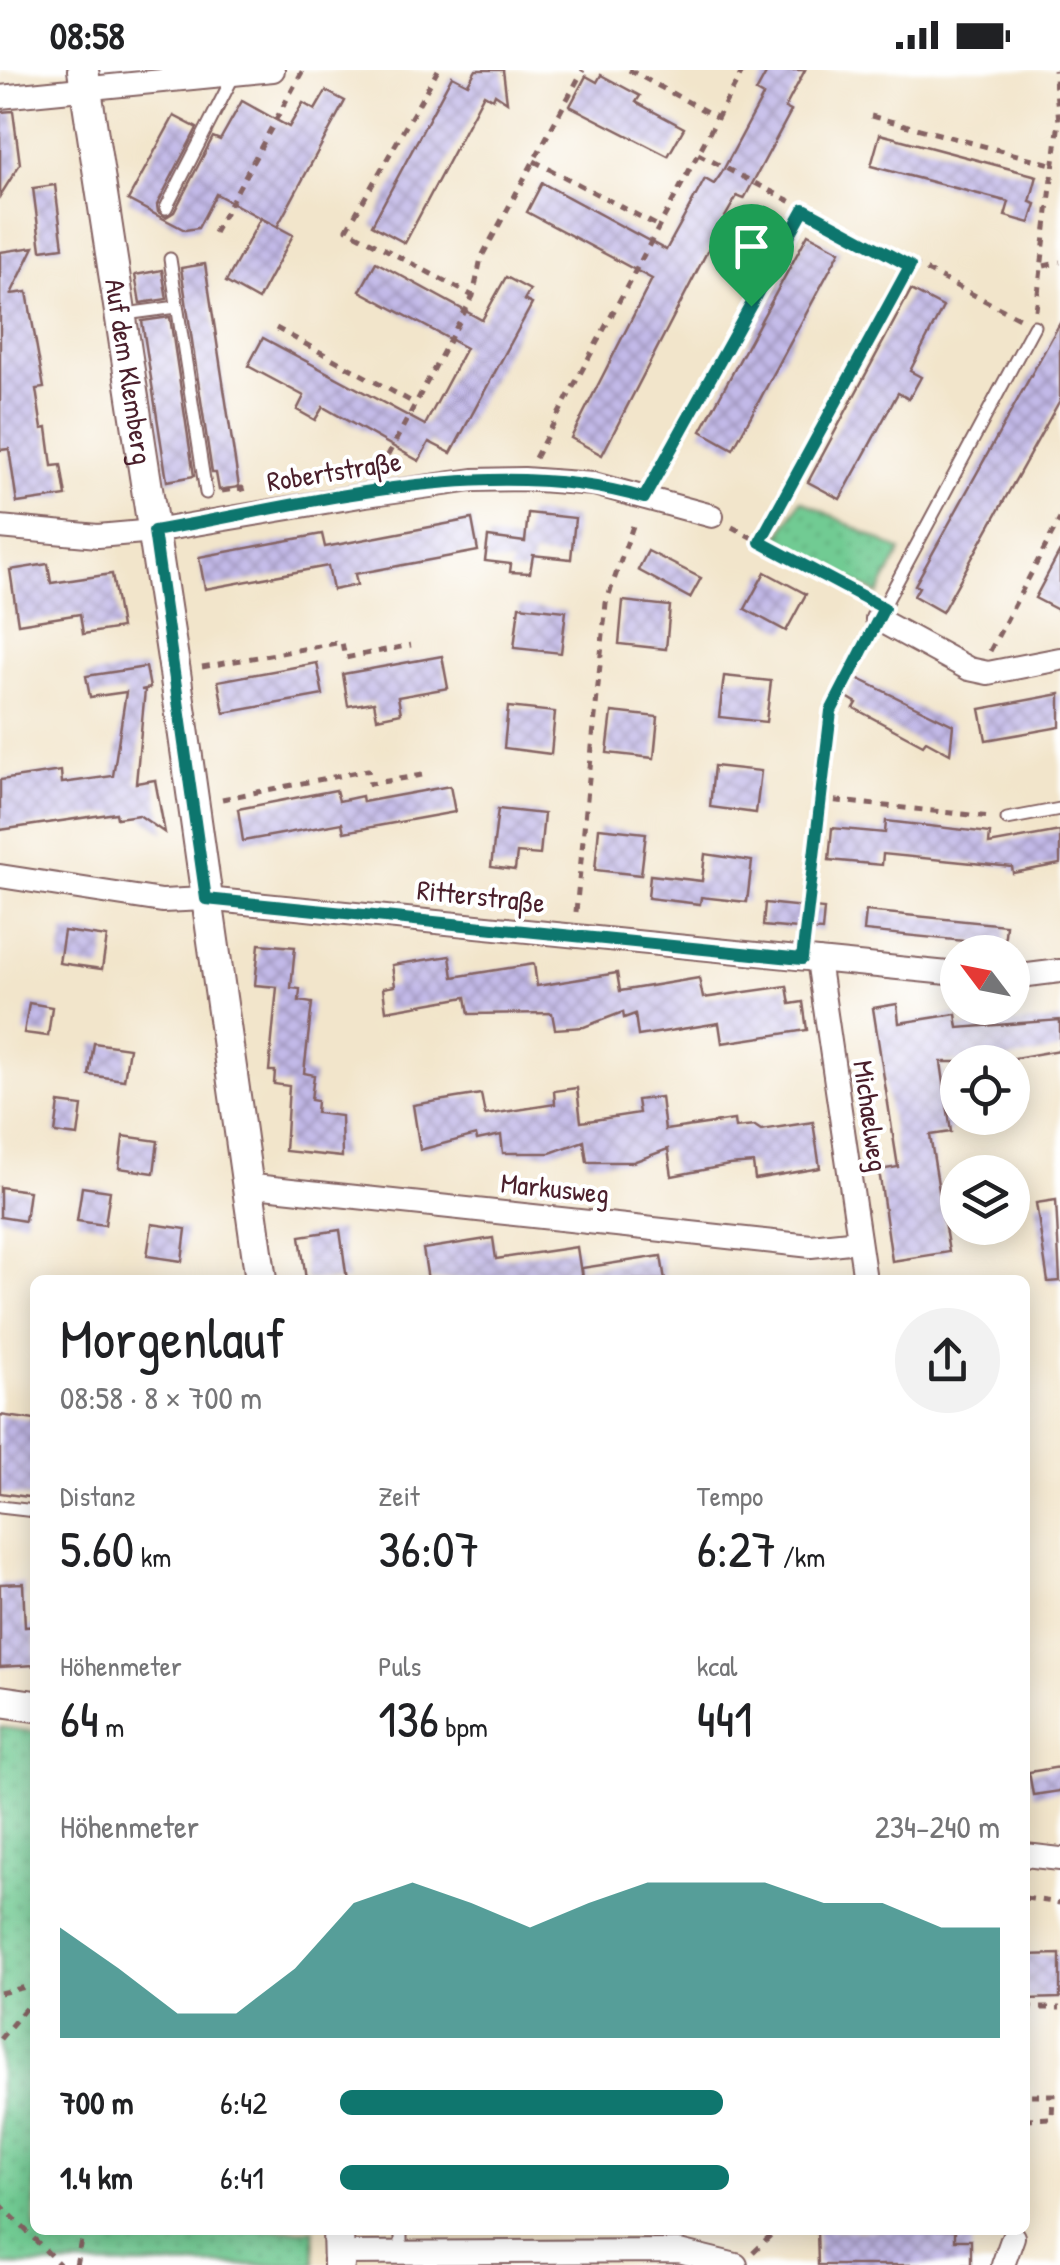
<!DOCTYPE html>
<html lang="de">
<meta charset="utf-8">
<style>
body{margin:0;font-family:"Patrick Hand",sans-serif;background:#f2f2f2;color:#202124;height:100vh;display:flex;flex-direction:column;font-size:38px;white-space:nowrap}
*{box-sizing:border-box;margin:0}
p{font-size:32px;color:#757577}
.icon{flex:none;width:55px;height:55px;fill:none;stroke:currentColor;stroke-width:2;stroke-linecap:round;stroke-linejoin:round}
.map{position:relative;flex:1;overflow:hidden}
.details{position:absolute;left:30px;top:1205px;width:1000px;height:960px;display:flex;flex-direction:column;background:#fff;border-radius:15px;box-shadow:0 5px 25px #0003}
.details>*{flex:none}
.needle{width:65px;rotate:302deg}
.tools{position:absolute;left:940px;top:865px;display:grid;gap:20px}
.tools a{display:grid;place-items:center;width:90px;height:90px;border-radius:50%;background:#fff;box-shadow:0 5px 25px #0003;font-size:50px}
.pin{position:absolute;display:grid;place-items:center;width:85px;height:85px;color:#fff;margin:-102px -42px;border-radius:50% 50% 50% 0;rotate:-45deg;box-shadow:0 0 10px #0007}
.pin .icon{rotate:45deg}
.round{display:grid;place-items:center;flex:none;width:105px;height:105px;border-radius:52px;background:#f2f2f2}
.head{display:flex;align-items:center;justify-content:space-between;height:170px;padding:0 30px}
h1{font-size:55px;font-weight:600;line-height:75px}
.figures{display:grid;grid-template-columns:repeat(3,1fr);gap:15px;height:170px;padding:10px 30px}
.figures div{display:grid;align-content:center}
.figures b{font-size:50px;font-weight:600}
.figures small{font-size:28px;font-weight:400}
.figures p{font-size:28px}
.chart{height:280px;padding:20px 30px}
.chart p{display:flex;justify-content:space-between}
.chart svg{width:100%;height:180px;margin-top:10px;fill:#0f766e;opacity:.7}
ul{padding:0 30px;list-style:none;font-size:32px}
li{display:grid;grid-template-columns:160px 120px 1fr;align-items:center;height:75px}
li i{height:25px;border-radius:12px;background:#0f766e}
.status{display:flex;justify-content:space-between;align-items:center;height:70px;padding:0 50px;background:#fff;direction:ltr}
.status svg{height:28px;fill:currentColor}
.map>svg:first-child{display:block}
</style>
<div class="status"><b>08:58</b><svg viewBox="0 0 49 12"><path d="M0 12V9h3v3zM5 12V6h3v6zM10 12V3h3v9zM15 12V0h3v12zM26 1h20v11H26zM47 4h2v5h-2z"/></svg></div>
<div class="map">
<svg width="1060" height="2195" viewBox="0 0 1060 2195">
<defs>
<pattern id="park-dots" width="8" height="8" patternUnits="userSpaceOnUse" patternTransform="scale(2.5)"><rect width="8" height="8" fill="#71cb93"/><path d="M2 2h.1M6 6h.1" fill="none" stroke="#63ae7f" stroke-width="1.8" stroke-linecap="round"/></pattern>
<pattern id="building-cross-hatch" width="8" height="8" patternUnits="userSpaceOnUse" patternTransform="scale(2.5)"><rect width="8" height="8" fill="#c2b9e8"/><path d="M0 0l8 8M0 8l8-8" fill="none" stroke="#a096bc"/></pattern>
</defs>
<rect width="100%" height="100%" fill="#fff"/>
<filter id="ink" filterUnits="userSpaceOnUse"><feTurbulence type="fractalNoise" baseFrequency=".01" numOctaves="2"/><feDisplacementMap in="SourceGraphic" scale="20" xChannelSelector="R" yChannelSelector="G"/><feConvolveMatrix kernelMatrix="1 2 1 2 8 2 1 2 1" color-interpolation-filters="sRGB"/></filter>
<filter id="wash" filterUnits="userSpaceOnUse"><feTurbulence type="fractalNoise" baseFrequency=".0048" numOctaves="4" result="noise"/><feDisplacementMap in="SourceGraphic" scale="40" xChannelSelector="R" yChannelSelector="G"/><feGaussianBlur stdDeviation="2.25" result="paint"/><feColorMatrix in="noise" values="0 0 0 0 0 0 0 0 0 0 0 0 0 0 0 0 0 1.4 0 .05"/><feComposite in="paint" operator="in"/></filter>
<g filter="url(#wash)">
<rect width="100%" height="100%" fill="#f2e5cb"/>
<!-- park -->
<g fill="url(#park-dots)" stroke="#5e755f" stroke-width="2.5">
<path d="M 801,430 L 901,481 L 878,524 L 776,472 Z"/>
<path d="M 0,1657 L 35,1662 L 35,2160 L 314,2160 L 315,2195 L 0,2195 Z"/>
</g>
<g id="blocks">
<!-- building -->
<g fill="url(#building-cross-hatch)">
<path d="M 476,0 L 503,0 L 507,32 L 495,24 L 493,29 L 484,24 L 405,173 L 372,155 L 452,6 L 468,14 Z"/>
<path d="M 768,0 L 805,0 L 785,38 L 791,41 L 744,129 L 737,126 L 725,147 L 602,385 L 571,368 L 652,209 L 527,142 L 542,113 L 666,180 L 705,109 L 714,114 L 721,104 L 763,26 L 756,22 Z"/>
<path d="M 601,5 L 640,26 L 636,32 L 684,58 L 668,86 L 570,36 L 586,6 L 597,12 Z"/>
<path d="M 326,21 L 345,31 L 277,157 L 216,124 L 198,158 L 185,160 L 128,130 L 174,46 L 197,58 L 157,135 L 158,142 L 166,147 L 174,142 L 213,67 L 220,70 L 242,31 L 289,57 L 303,33 L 315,40 Z"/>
<path d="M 13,41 L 20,94 L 0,126 L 0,42 Z"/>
<path d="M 880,64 L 1037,106 L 1030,132 L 1036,134 L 1030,153 L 1005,146 L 1009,132 L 871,96 Z"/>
<path d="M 55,115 L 63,177 L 41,180 L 33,118 Z"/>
<path d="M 261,148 L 293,165 L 258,230 L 226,212 Z"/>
<path d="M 808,164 L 840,181 L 733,379 L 701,361 Z"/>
<path d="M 34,177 L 11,224 L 27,222 L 44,318 L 36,319 L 42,359 L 47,358 L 52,396 L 61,395 L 66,426 L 17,433 L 9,379 L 0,380 L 0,182 Z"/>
<path d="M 376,192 L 482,250 L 506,207 L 530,220 L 524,230 L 532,234 L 451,383 L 429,372 L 419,391 L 323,337 L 315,350 L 297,340 L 304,326 L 248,296 L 263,268 L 425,355 L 466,278 L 360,221 Z"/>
<path d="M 205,194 L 239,417 L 219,420 L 216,403 L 212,403 L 181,198 Z"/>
<path d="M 162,200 L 167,229 L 140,233 L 135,205 Z"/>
<path d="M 911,220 L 943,237 L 910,301 L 921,307 L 909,329 L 898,323 L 840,429 L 808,412 Z"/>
<path d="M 170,247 L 194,406 L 167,411 L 142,251 Z"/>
<path d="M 1060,253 L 1060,330 L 942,542 L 914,526 L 919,517 L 915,515 Z"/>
<path d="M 528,443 L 575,448 L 571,489 L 533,485 L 530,503 L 510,502 L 511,494 L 485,491 L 488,467 L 525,472 Z"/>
<path d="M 472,449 L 478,481 L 355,504 L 357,515 L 333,520 L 328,496 L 205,519 L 199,487 L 322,464 L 325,477 Z"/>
<path d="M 648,481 L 701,508 L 690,528 L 638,500 Z"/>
<path d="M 1060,481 L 1060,541 L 1035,528 Z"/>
<path d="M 48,494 L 51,513 L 112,504 L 121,558 L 83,564 L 80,544 L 18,554 L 10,500 Z"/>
<path d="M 765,502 L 806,524 L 786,561 L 745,539 Z"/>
<path d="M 623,531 L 670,536 L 666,579 L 619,574 Z"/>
<path d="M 519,536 L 566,541 L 561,583 L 514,578 Z"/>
<path d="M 442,586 L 448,618 L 398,627 L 401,643 L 377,648 L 374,632 L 348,636 L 343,604 Z"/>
<path d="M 317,593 L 323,625 L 224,643 L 218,611 Z"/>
<path d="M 146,597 L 150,618 L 141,620 L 145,620 L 136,713 L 155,710 L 165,763 L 139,745 L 117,748 L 116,743 L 0,760 L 0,710 L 61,701 L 62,713 L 113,706 L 126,622 L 90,627 L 86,606 Z"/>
<path d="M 724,606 L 771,611 L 766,652 L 719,647 Z"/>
<path d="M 857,608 L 953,655 L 950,684 L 926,671 L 923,675 L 854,638 L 857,633 L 847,627 Z"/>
<path d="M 1060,624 L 1060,657 L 986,670 L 980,639 Z"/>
<path d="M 508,637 L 555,642 L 551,684 L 504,678 Z"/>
<path d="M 612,642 L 658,647 L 654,688 L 607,683 Z"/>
<path d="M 714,696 L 761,701 L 756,743 L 710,737 Z"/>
<path d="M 450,716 L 455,742 L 344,762 L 342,753 L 243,771 L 238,739 L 336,720 L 339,731 L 362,726 L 363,732 Z"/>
<path d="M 498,739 L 544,744 L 540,785 L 517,783 L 515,800 L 491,797 Z"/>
<path d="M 886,751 L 990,763 L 989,774 L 1060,761 L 1060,794 L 1013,803 L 1012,797 L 883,784 L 882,795 L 829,790 L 832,758 L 885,763 Z"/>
<path d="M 599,758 L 646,763 L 641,805 L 595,800 Z"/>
<path d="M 705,784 L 752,791 L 747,832 L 701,827 L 700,834 L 648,828 L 650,805 L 702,811 Z"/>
<path d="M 765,833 L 824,839 L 822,861 L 763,856 Z"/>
<path d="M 866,841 L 1006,855 L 1004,875 L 864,861 Z"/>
<path d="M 64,861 L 107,867 L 102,899 L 59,893 Z"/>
<path d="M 259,874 L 295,877 L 291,918 L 300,919 L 299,931 L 312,933 L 304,1003 L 314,1005 L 311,1030 L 317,1031 L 316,1043 L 341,1046 L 342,1087 L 285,1081 L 289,1016 L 274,1014 L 275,1001 L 269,1001 L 277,917 L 255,915 Z"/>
<path d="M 450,886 L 453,907 L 534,894 L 537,916 L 617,903 L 620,921 L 699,908 L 703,928 L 787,916 L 790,934 L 803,932 L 807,960 L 722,973 L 719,953 L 638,966 L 635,944 L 624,948 L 623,942 L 584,957 L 555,959 L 552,943 L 469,944 L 466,927 L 386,941 L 383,918 L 395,916 L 392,895 Z"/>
<path d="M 29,933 L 52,937 L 48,966 L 24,963 Z"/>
<path d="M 897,934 L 899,953 L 956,944 L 958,958 L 1060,950 L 1060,980 L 992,992 L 941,992 L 951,1062 L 930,1065 L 949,1182 L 892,1191 L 879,1100 L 898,1097 L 873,938 Z"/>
<path d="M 94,973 L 129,978 L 124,1010 L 89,1005 Z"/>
<path d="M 577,1018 L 581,1052 L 639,1043 L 637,1030 L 661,1027 L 665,1060 L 734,1050 L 735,1058 L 755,1056 L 761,1060 L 813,1052 L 820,1098 L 755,1109 L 753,1093 L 729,1095 L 672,1106 L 668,1079 L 633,1092 L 587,1092 L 584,1071 L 550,1083 L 503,1083 L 501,1065 L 477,1070 L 476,1065 L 420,1080 L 413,1035 L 481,1024 L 485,1045 L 555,1034 L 554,1021 Z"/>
<path d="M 59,1033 L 82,1036 L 78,1066 L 55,1063 Z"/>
<path d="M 123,1066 L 158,1071 L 154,1103 L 119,1098 Z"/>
<path d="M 0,1117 L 29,1121 L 25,1151 L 0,1147 Z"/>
<path d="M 82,1117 L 110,1121 L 105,1155 L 77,1151 Z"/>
<path d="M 1056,1130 L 1060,1211 L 1048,1212 L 1036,1133 Z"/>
<path d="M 152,1154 L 186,1159 L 182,1191 L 147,1186 Z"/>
<path d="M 340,1160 L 347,1210 L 306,1210 L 300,1166 Z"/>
<path d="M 493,1168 L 496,1189 L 577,1177 L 582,1210 L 428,1210 L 423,1179 Z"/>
<path d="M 661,1186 L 665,1210 L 583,1210 L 582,1198 Z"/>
<path d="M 0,1345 L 35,1350 L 35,1428 L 0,1423 Z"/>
<path d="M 23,1513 L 25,1557 L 35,1556 L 35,1595 L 0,1597 L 0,1514 Z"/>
<path d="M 1060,1697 L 1060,1721 L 1033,1725 L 1029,1702 Z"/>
<path d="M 1060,1884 L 1060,1928 L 1025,1929 L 1025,1885 Z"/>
<path d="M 817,2160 L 955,2160 L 955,2170 L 971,2170 L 971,2195 L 818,2195 Z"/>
</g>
</g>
</g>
<g filter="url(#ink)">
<use href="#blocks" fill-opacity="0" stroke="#856463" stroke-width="2.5"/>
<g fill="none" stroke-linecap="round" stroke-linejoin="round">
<!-- service casing -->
<g stroke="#856463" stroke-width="15">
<g id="service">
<path d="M 166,138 L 234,5"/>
<path d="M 170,189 L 206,423"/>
<path d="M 125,244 L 177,237"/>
<path d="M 877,549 L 1034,256"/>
<path d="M 1007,749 L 1060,739"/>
<path d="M 0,1437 L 35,1441"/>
<path d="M 401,2160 L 401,2183"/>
</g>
</g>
<!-- minor casing -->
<g stroke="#856463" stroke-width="26">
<g id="minor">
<path d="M 0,27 L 273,0"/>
<path d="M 0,457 L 98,466 L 154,461 L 366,425 L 473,410 L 524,409 L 594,414 L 712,446"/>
<path d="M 877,549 L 969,599 L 988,603 L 1060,589"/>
<path d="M 0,806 L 162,831 L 206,829 L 958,904"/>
<path d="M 818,890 L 865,1210"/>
<path d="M 1012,907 L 1060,901"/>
<path d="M 245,1115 L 811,1176 L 859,1171"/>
<path d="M 1025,1785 L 1060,1789"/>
<path d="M 338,2183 L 679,2181 L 736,2195"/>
<path d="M 1003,2195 L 1013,2167"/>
</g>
</g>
<!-- tertiary casing -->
<g stroke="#856463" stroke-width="34">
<g id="tertiary">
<path id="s1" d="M 83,0 L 175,602 L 261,1210"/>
<path d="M 0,1631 L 35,1636"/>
<path d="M 338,2160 L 339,2195"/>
</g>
</g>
<!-- path -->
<g stroke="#856463" stroke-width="5" stroke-dasharray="8 8" stroke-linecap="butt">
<path d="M 438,0 L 347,159 L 473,226"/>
<path d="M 629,0 L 718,48"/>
<path d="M 871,46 L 1055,95"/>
<path d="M 698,84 L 1021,249"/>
<path d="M 534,91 L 658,156"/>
<path d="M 214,163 L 303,0"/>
<path d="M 1044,196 L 1060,192"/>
<path d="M 1036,240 L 1059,51 L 1054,0"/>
<path d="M 276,258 L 414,333"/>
<path d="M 535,388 L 743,0"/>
<path d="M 380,400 L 473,226 L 481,188 L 583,0"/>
<path d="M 655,409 L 805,139"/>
<path d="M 222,421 L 242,418 L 243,422"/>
<path d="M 732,457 L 868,530"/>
<path d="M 760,472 L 910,196"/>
<path d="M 990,581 L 1060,449"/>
<path d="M 202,597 L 342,572 L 345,588 L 411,575"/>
<path d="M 222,729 L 368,700 L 370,714 L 422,705"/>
<path d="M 819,729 L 990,747"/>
<path d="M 576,842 L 606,533 L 635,450"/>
<path d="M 804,866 L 831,641 L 868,567"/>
<path d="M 1025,1828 L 1060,1833"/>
<path d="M 0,1923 L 35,1915"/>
<path d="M 1025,1938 L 1060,1938"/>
<path d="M 0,1969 L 35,1927"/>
<path d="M 1025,2049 L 1052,2048 L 1053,2025 L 1025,2025 L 1026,2049"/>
<path d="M 0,2134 L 60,2195"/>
<path d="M 753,2182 L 776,2160"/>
<path d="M 76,2195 L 83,2160"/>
</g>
<!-- service -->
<use href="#service" stroke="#fff" stroke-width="11"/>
<!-- minor -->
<use href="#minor" stroke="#fff" stroke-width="22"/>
<!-- tertiary -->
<use href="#tertiary" stroke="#fff" stroke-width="30"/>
</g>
</g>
<g fill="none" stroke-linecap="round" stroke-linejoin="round" filter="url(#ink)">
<!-- route casing -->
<g stroke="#fff" stroke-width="20">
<path id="route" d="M 804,139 L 910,196 L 760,472 L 884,538 L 831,641 L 802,889 L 206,829 L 154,461 C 309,434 489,382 644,428 Z"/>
</g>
<!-- route -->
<use href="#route" stroke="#0f766e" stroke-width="12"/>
</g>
<g text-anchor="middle" stroke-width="8" stroke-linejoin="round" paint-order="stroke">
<!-- street labels -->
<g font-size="28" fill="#4a1f2b" stroke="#fff">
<text dy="10" stroke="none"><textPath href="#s1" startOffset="305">Auf dem Klemberg</textPath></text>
<text transform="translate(334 401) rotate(-9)" y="10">Robertstraße</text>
<text transform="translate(481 826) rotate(6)" y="10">Ritterstraße</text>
<text transform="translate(871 1046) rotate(82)" y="10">Michaelweg</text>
<text transform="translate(555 1118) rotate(6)" y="10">Markusweg</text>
</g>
</g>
</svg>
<div class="tools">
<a><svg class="needle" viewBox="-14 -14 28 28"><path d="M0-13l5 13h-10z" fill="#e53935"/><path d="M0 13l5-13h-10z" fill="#757577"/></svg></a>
<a><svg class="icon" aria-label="locate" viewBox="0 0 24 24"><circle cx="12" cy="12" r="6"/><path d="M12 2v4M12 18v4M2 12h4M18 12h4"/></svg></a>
<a><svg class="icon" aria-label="layers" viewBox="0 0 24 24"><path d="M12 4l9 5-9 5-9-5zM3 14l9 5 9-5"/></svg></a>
</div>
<div class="pin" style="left:751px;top:236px;background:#1e9e55"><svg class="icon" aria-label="arrive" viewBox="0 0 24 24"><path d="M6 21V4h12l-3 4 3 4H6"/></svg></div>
<section class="details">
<div class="head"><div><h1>Morgenlauf</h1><p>08:58 · 8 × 700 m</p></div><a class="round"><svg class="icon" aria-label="share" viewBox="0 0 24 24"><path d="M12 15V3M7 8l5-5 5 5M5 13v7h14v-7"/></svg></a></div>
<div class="figures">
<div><p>Distanz</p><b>5.60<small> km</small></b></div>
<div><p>Zeit</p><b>36:07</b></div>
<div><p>Tempo</p><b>6:27<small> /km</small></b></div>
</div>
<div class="figures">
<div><p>Höhenmeter</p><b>64<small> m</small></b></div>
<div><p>Puls</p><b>136<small> bpm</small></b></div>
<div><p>kcal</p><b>441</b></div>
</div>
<div class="chart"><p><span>Höhenmeter</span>234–240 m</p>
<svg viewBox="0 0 160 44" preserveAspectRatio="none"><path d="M0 44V17L10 27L20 38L30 38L40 27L50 11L60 6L70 11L80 17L90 11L100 6L110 6L120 6L130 11L140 11L150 17L160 17V44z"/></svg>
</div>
<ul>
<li><b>700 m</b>6:42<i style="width:58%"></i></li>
<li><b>1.4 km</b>6:41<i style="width:59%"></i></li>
</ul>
</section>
</div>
